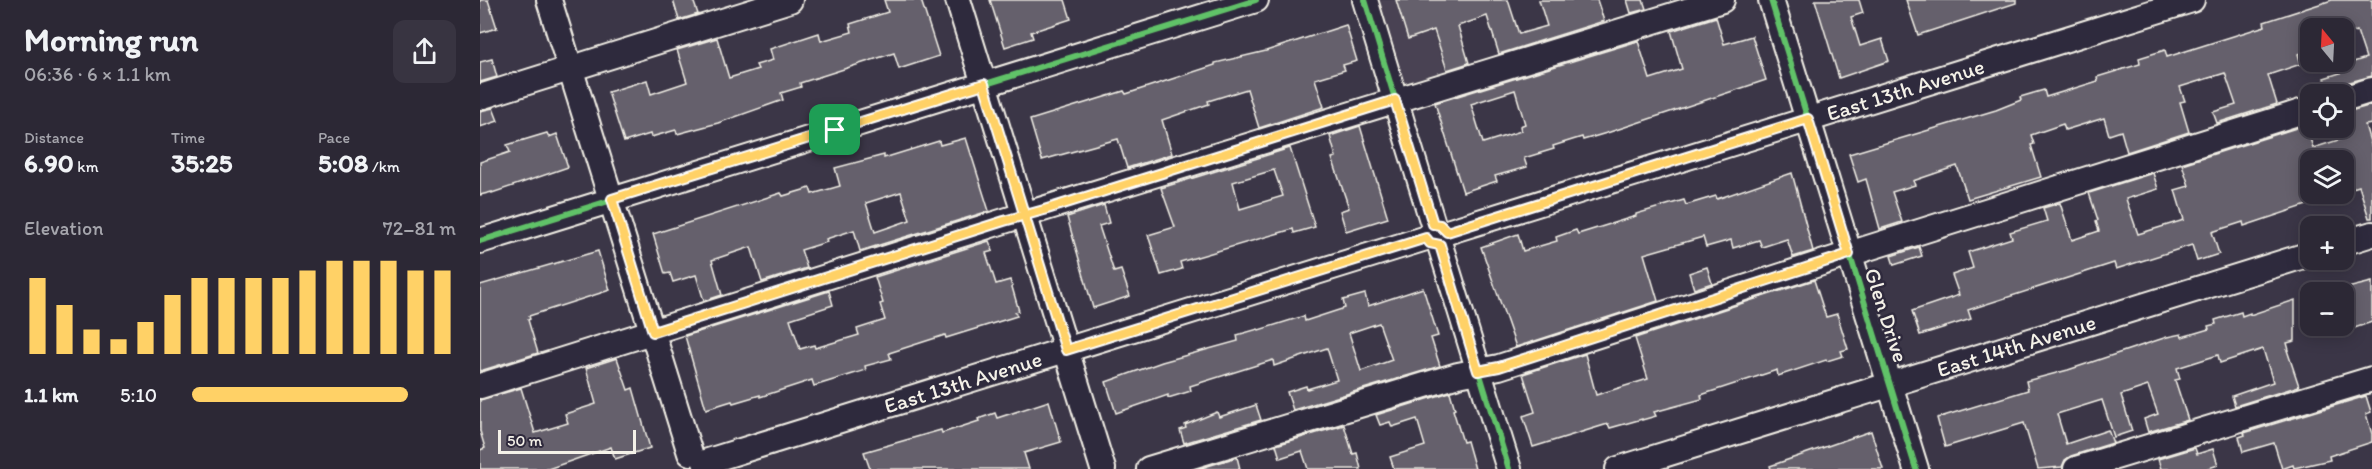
<!DOCTYPE html>
<meta charset="utf-8">
<style>
body{margin:0;font-family:Itim,sans-serif;background:#383441;color:#f1f3f6;height:100vh;display:flex;flex-direction:column;font-size:22px;white-space:nowrap}
*{box-sizing:border-box;margin:0}
p{font-size:20px;color:#a6a6ad}
.icon{flex:none;width:33px;height:33px;fill:none;stroke:currentColor;stroke-width:2;stroke-linecap:round;stroke-linejoin:round}
.map{position:relative;flex:1;overflow:hidden}
.side{display:flex;flex-direction:column;background:#2c2835;width:480px}
.side>*{flex:none}
.needle{width:39px;rotate:342deg}
.controls{position:absolute;left:1820px;top:18px;display:grid;gap:12px}
.controls a{display:grid;place-items:center;width:54px;height:54px;border-radius:12px;background:#2c2835;box-shadow:0 3px 15px #0003,0 0 0 2px #484450;font-size:30px}
.scale{position:absolute;left:18px;bottom:15px;width:138px;box-sizing:border-box;padding-left:6px;border:3px solid #f4f1e8;border-top:0;font-size:16px;line-height:21px;white-space:nowrap;color:#f4f1e8;-webkit-text-stroke:4px #2f2a3d;paint-order:stroke}
.pin{position:absolute;display:grid;place-items:center;width:51px;height:51px;color:#fff;margin:-26px;border-radius:12px;box-shadow:0 3px 9px #0006}
.round{display:grid;place-items:center;flex:none;width:63px;height:63px;border-radius:12px;background:#383441}
.overview{display:flex;align-items:center;justify-content:space-between;height:102px;padding:0 24px}
h1{font-size:33px;font-weight:700;line-height:45px}
.stats{display:grid;grid-template-columns:repeat(3,1fr);gap:9px;height:102px;padding:6px 24px}
.stats div{display:grid;align-content:center}
.stats b{font-size:26px;font-weight:700}
.stats small{font-size:16px;font-weight:400}
.stats p{font-size:16px}
.chart{height:168px;padding:12px 24px}
.chart p{display:flex;justify-content:space-between}
.chart svg{width:100%;height:108px;margin-top:6px;stroke:#ffd166;stroke-width:6}
ul{padding:0 24px;list-style:none;font-size:20px}
li{display:grid;grid-template-columns:96px 72px 1fr;align-items:center;height:45px}
li i{height:15px;border-radius:8px;background:#ffd166}
main{display:flex;flex:1;min-height:0}
.map>svg:first-child{display:block}
</style>
<main>
<section class="side">
<div class="overview"><div><h1>Morning run</h1><p>06:36 · 6 × 1.1 km</p></div><a class="round"><svg class="icon" aria-label="share" viewBox="0 0 24 24"><path d="M12 15V3M7 8l5-5 5 5M5 13v7h14v-7"/></svg></a></div>
<div class="stats">
<div><p>Distance</p><b>6.90<small> km</small></b></div>
<div><p>Time</p><b>35:25</b></div>
<div><p>Pace</p><b>5:08<small> /km</small></b></div>
</div>
<div class="chart"><p><span>Elevation</span>72–81 m</p>
<svg viewBox="0 0 160 44" preserveAspectRatio="none"><path d="M5 44V13M15 44V24M25 44V34M35 44V38M45 44V31M55 44V20M65 44V13M75 44V13M85 44V13M95 44V13M105 44V10M115 44V6M125 44V6M135 44V6M145 44V10M155 44V10"/></svg>
</div>
<ul>
<li><b>1.1 km</b>5:10<i style="width:82%"></i></li>
</ul>
</section>
<div class="map">
<svg width="1892" height="469" viewBox="0 0 1892 469">
<rect width="100%" height="100%" fill="#3b3647"/>
<filter id="ink" filterUnits="userSpaceOnUse"><feTurbulence type="fractalNoise" baseFrequency=".0167" numOctaves="2"/><feDisplacementMap in="SourceGraphic" scale="12" xChannelSelector="R" yChannelSelector="G"/><feConvolveMatrix kernelMatrix="1 2 1 2 8 2 1 2 1" color-interpolation-filters="sRGB"/></filter>
<g filter="url(#ink)">
<!-- built -->
<path fill="#484352" d="M 895,0 L 943,0 L 967,76 L 922,86 Z"/>
<!-- building -->
<g fill="#65616c" stroke="#f4f1e8" stroke-width="1.5" fill-rule="evenodd">
<path d="M 0,0 L 8,0 L 17,28 L 0,33 Z"/>
<path d="M 193,0 L 213,0 L 218,14 L 199,20 Z"/>
<path d="M 404,0 L 441,0 L 459,56 L 419,69 L 414,53 L 320,83 L 321,87 L 301,93 L 303,100 L 238,123 L 197,134 L 196,130 L 171,137 L 170,134 L 144,142 L 128,92 L 167,80 L 171,94 L 207,82 L 197,50 L 237,38 L 249,78 L 278,69 L 276,65 L 293,60 L 290,49 L 339,33 L 341,41 L 372,32 L 370,24 L 408,12 Z"/>
<path d="M 510,0 L 585,0 L 591,19 L 551,32 L 553,38 L 525,47 Z"/>
<path d="M 916,0 L 1028,0 L 1039,34 L 1067,26 L 1059,0 L 1117,0 L 1124,21 L 1019,54 L 1007,16 L 978,26 L 989,63 L 967,70 L 954,30 L 928,39 Z"/>
<path d="M 1147,0 L 1163,0 L 1166,9 L 1151,13 Z"/>
<path d="M 1335,0 L 1379,0 L 1383,13 L 1371,17 L 1380,46 L 1402,39 L 1409,61 L 1359,78 Z"/>
<path d="M 1426,0 L 1536,0 L 1536,3 L 1438,35 Z"/>
<path d="M 1852,0 L 1892,0 L 1892,76 L 1859,85 L 1849,92 L 1844,78 L 1860,73 L 1858,67 L 1886,58 L 1877,31 L 1863,35 L 1863,28 L 1830,28 L 1830,51 L 1818,54 L 1821,64 L 1788,75 L 1797,104 L 1737,123 L 1733,112 L 1756,105 L 1745,73 L 1700,87 L 1705,101 L 1700,102 L 1709,132 L 1647,152 L 1641,131 L 1629,135 L 1624,118 L 1585,130 L 1583,124 L 1551,135 L 1554,144 L 1551,145 L 1561,177 L 1488,199 L 1477,166 L 1433,181 L 1435,185 L 1412,192 L 1422,222 L 1400,229 L 1386,179 L 1378,182 L 1369,154 L 1516,110 L 1541,100 L 1540,97 L 1564,90 L 1566,97 L 1618,81 L 1617,77 L 1660,64 L 1659,58 L 1685,50 L 1687,57 L 1785,26 L 1784,22 Z"/>
<path d="M 1236,17 L 1244,44 L 1272,36 L 1286,80 L 1130,132 L 1103,140 L 1102,137 L 1073,146 L 1074,149 L 1044,158 L 1047,167 L 1015,176 L 1017,181 L 983,192 L 955,103 L 1158,41 L 1170,79 L 1202,69 L 1191,31 ZM 1035,90 L 1045,124 L 1040,126 L 1041,131 L 1003,143 L 991,104 Z"/>
<path d="M 866,25 L 877,61 L 863,65 L 865,70 L 835,79 L 844,107 L 779,128 L 767,89 L 728,101 L 729,104 L 682,120 L 692,154 L 647,168 L 638,139 L 562,160 L 550,120 L 644,91 L 646,94 L 735,65 L 735,63 L 786,51 Z"/>
<path d="M 12,59 L 17,77 L 0,82 L 0,62 Z"/>
<path d="M 1892,105 L 1892,124 L 1885,125 L 1892,148 L 1892,218 L 1889,218 L 1879,186 L 1863,191 L 1863,160 L 1830,160 L 1830,204 L 1764,226 L 1763,222 L 1732,232 L 1739,254 L 1717,261 L 1712,245 L 1636,269 L 1634,263 L 1488,310 L 1491,319 L 1440,335 L 1432,311 L 1479,295 L 1472,275 L 1493,268 L 1488,252 L 1532,238 L 1530,232 L 1567,221 L 1563,208 L 1580,203 L 1592,240 L 1619,231 L 1616,221 L 1618,220 L 1609,193 L 1673,173 L 1678,189 L 1646,199 L 1658,234 L 1704,220 L 1695,190 L 1709,186 L 1702,164 L 1826,125 L 1833,148 L 1865,138 L 1863,113 Z"/>
<path d="M 13,108 L 18,121 L 0,127 L 0,111 Z"/>
<path d="M 880,126 L 908,218 L 866,231 L 860,211 L 869,208 L 852,158 L 856,157 L 850,136 Z"/>
<path d="M 67,133 L 69,137 L 77,134 L 88,167 L 12,193 L 12,192 L 0,195 L 0,162 L 30,152 L 27,145 Z"/>
<path d="M 486,138 L 509,211 L 380,251 L 374,230 L 346,239 L 347,242 L 321,250 L 327,268 L 282,282 L 271,247 L 232,260 L 242,295 L 224,301 L 216,275 L 193,282 L 190,273 L 185,274 L 173,234 L 301,193 L 303,196 L 330,188 L 332,194 L 360,186 L 355,168 L 404,155 L 404,158 L 459,141 L 460,145 ZM 421,192 L 430,220 L 395,232 L 386,203 Z"/>
<path d="M 810,148 L 835,227 L 814,233 L 813,229 L 700,262 L 702,269 L 681,275 L 668,235 L 695,227 L 681,188 ZM 794,170 L 803,196 L 760,209 L 753,182 Z"/>
<path d="M 1312,173 L 1333,251 L 1313,257 L 1307,239 L 1282,247 L 1279,240 L 1253,248 L 1251,240 L 1226,247 L 1223,237 L 1164,254 L 1178,301 L 1036,347 L 1001,247 L 1038,234 L 1043,251 L 1077,241 L 1076,237 L 1096,230 L 1098,234 L 1156,216 L 1156,214 L 1204,200 L 1206,205 L 1236,196 L 1237,199 Z"/>
<path d="M 624,205 L 629,223 L 619,226 L 634,272 L 641,270 L 650,296 L 613,308 L 587,217 Z"/>
<path d="M 509,241 L 513,251 L 506,253 L 516,284 L 530,280 L 539,311 L 535,312 L 537,316 L 466,338 L 465,335 L 409,353 L 411,359 L 385,366 L 386,370 L 334,386 L 332,380 L 280,397 L 280,395 L 253,403 L 252,401 L 226,409 L 205,336 L 349,291 L 353,305 L 310,319 L 320,349 L 334,345 L 335,348 L 379,335 L 377,329 L 405,320 L 400,304 L 403,303 L 395,277 Z"/>
<path d="M 1439,247 L 1442,256 L 1414,265 L 1411,256 Z"/>
<path d="M 118,251 L 130,290 L 49,316 L 50,319 L 48,320 L 58,353 L 0,371 L 0,285 Z"/>
<path d="M 1227,267 L 1232,283 L 1214,289 L 1209,273 Z"/>
<path d="M 1334,280 L 1346,317 L 1357,314 L 1368,349 L 1361,351 L 1363,356 L 1347,361 L 1346,360 L 1298,376 L 1297,370 L 1221,395 L 1222,399 L 1174,412 L 1176,416 L 1162,420 L 1162,419 L 1130,428 L 1128,424 L 1053,447 L 1043,416 L 1055,412 L 1043,374 L 1105,354 L 1116,395 L 1168,379 L 1155,338 Z"/>
<path d="M 1892,282 L 1892,322 L 1863,332 L 1863,289 Z"/>
<path d="M 943,288 L 958,336 L 951,338 L 960,366 L 813,410 L 807,392 L 826,386 L 827,389 L 857,380 L 847,348 L 794,366 L 793,360 L 710,386 L 711,391 L 688,398 L 688,395 L 636,413 L 626,382 L 682,362 L 758,341 L 757,335 L 778,329 L 779,330 L 824,316 L 825,321 L 865,308 L 863,300 L 885,294 L 888,306 ZM 899,323 L 912,360 L 881,371 L 869,333 Z"/>
<path d="M 1815,300 L 1815,341 L 1807,343 L 1809,350 L 1807,350 L 1819,386 L 1755,406 L 1752,396 L 1793,382 L 1783,349 L 1740,363 L 1738,355 L 1697,368 L 1700,379 L 1695,380 L 1708,420 L 1668,432 L 1664,419 L 1678,414 L 1668,386 L 1641,395 L 1652,431 L 1634,437 L 1622,400 L 1577,414 L 1586,444 L 1628,430 L 1633,443 L 1591,456 L 1585,460 L 1582,467 L 1558,469 L 1544,423 L 1465,447 L 1457,418 L 1548,390 L 1546,381 L 1588,370 L 1687,337 L 1701,334 L 1702,337 L 1729,329 L 1728,326 L 1736,324 L 1735,320 L 1761,312 L 1762,316 L 1770,313 L 1770,315 Z"/>
<path d="M 137,358 L 148,390 L 153,388 L 170,448 L 135,459 L 131,447 L 68,469 L 0,469 L 0,450 L 5,448 L 0,431 L 0,400 L 41,388 L 55,433 L 88,423 L 85,414 L 116,404 L 106,368 Z"/>
<path d="M 970,392 L 975,409 L 973,410 L 983,442 L 987,441 L 995,469 L 914,469 L 910,457 L 945,446 L 937,419 L 912,427 L 910,422 L 900,425 L 896,415 Z"/>
<path d="M 1886,396 L 1891,412 L 1886,414 L 1892,434 L 1892,442 L 1849,456 L 1850,460 L 1814,468 L 1813,465 L 1802,469 L 1794,443 L 1763,452 L 1759,437 L 1765,435 L 1764,433 Z"/>
<path d="M 569,401 L 581,442 L 544,453 L 549,469 L 390,469 L 384,452 L 461,430 L 462,433 L 499,421 L 498,419 L 515,413 L 517,418 Z"/>
<path d="M 776,405 L 781,420 L 704,443 L 700,430 L 706,428 L 705,425 L 737,412 L 739,417 Z"/>
<path d="M 864,425 L 873,454 L 877,453 L 881,469 L 828,469 L 822,451 L 800,458 L 796,445 Z"/>
<path d="M 1391,431 L 1403,469 L 1291,469 L 1290,466 Z"/>
<path d="M 1715,448 L 1717,454 L 1733,449 L 1738,465 L 1726,469 L 1681,469 L 1678,459 Z"/>
<path d="M 757,457 L 760,469 L 718,469 Z"/>
</g>
<g fill="none" stroke-linecap="round" stroke-linejoin="round">
<!-- minor casing -->
<g stroke="#f4f1e8" stroke-width="28">
<g id="minor">
<path d="M 69,0 L 210,453"/>
<path d="M 478,0 L 623,469"/>
<path d="M 885,0 L 953,224"/>
<path d="M 1291,0 L 1436,469"/>
<path d="M 0,97 L 310,0"/>
<path d="M 1863,99 L 1892,90"/>
<path id="s1" d="M 967,232 L 1712,0"/>
<path d="M 0,241 L 776,0"/>
<path d="M 1863,243 L 1892,234"/>
<path d="M 960,245 L 1029,469"/>
<path d="M 0,386 L 524,221 L 1242,0"/>
<path id="s2" d="M 225,462 L 946,238"/>
<path d="M 669,469 L 978,375 L 1019,367 L 1388,248 L 1830,109"/>
<path id="s3" d="M 1138,469 L 1830,254"/>
<path d="M 1596,469 L 1892,379"/>
</g>
</g>
<!-- minor -->
<use href="#minor" stroke="#2f2a3d" stroke-width="24"/>
<!-- cycleway casing -->
<g stroke="#2f2a3d" stroke-width="10">
<g id="cycleway">
<path d="M 885,0 L 953,224"/>
<path d="M 1291,0 L 1436,469"/>
<path d="M 0,241 L 776,0"/>
<path d="M 960,245 L 1029,469"/>
</g>
</g>
<!-- cycleway -->
<use href="#cycleway" stroke="#61c268" stroke-width="6"/>
</g>
</g>
<g fill="none" stroke-linecap="round" stroke-linejoin="round" filter="url(#ink)">
<!-- route casing -->
<g stroke="#fff" stroke-width="12">
<path id="route" d="M 355,130 L 504,84 C 531,173 559,261 586,350 L 946,238 L 950,243 L 960,245 L 998,371 L 1019,367 L 1369,254 L 1328,119 L 967,232 L 960,225 L 953,224 L 915,100 L 564,210 L 524,221 L 173,332 L 132,199 L 355,130"/>
</g>
<!-- route -->
<use href="#route" stroke="#ffd166" stroke-width="8"/>
</g>
<g text-anchor="middle" stroke-width="5" stroke-linejoin="round" paint-order="stroke">
<!-- street labels -->
<g font-size="22" fill="#f4f1e8" stroke="#2f2a3d">
<text dy="8" stroke="none"><textPath href="#s1" startOffset="480">East 13th Avenue</textPath></text>
<text transform="translate(1407 315) rotate(72)" y="8">Glen Drive</text>
<text dy="8" stroke="none"><textPath href="#s3" startOffset="417">East 14th Avenue</textPath></text>
<text dy="8" stroke="none"><textPath href="#s2" startOffset="270">East 13th Avenue</textPath></text>
</g>
</g>
</svg>
<div class="controls">
<a><svg class="needle" viewBox="-14 -14 28 28"><path d="M0-13l5 13h-10z" fill="#e53935"/><path d="M0 13l5-13h-10z" fill="#a6a6ad"/></svg></a>
<a><svg class="icon" aria-label="locate" viewBox="0 0 24 24"><circle cx="12" cy="12" r="6"/><path d="M12 2v4M12 18v4M2 12h4M18 12h4"/></svg></a>
<a><svg class="icon" aria-label="layers" viewBox="0 0 24 24"><path d="M12 4l9 5-9 5-9-5zM3 14l9 5 9-5"/></svg></a>
<a>+</a>
<a>−</a>
</div>
<div class="scale">50 m</div>
<div class="pin" style="left:355px;top:130px;background:#1e9e55"><svg class="icon" aria-label="arrive" viewBox="0 0 24 24"><path d="M6 21V4h12l-3 4 3 4H6"/></svg></div>
</div>
</main>
